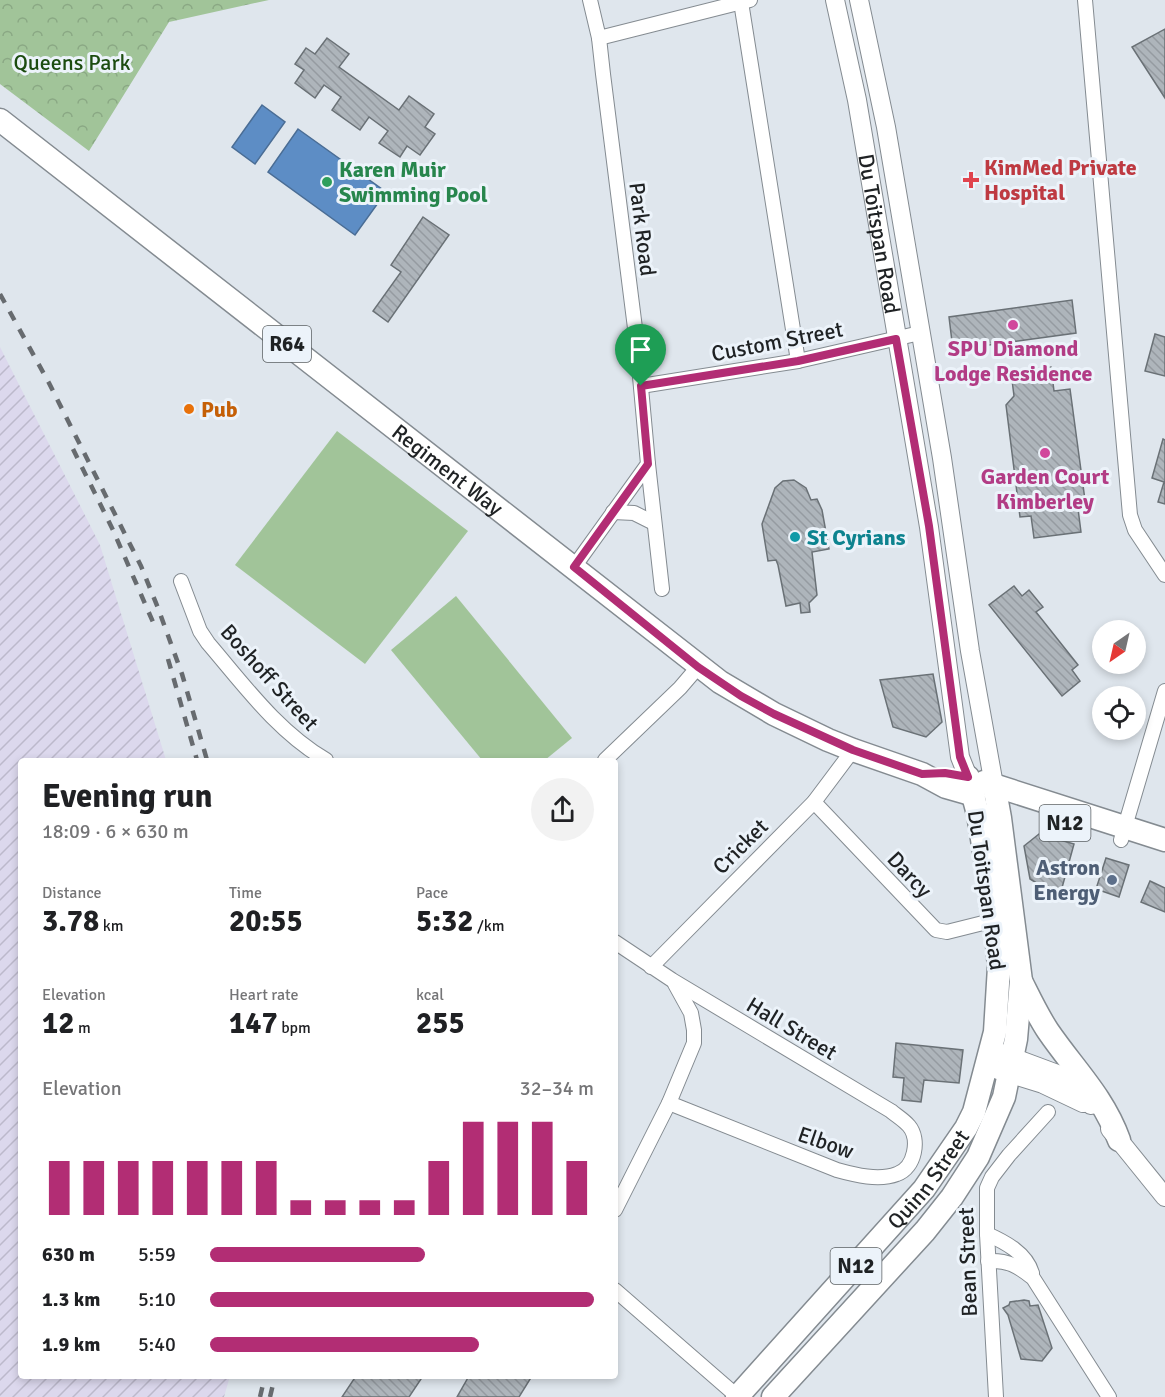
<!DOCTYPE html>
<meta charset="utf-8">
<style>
body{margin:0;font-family:Signika,sans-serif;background:#f2f2f2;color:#202124;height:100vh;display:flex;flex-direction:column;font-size:22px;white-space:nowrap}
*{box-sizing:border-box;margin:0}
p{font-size:20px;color:#757577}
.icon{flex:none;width:33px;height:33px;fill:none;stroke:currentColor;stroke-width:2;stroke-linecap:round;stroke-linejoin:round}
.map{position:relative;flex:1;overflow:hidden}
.sheet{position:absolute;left:18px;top:758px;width:600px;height:621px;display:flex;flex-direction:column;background:#fff;border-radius:6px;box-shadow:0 3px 9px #0003}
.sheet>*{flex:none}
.needle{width:39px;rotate:214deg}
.controls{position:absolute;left:1092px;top:620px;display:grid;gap:12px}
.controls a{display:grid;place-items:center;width:54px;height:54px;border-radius:50%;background:#fff;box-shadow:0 3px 9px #0003;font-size:30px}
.pin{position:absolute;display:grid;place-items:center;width:51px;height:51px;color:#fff;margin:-62px -26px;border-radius:50% 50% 50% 0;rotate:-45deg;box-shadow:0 0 6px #0007}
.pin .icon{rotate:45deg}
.round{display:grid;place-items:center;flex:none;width:63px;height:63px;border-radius:32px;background:#f2f2f2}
.overview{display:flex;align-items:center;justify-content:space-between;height:102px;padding:0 24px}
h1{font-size:33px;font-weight:700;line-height:45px}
.figures{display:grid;grid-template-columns:repeat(3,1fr);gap:9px;height:102px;padding:6px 24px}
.figures div{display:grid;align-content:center}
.figures b{font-size:30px;font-weight:700}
.figures small{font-size:16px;font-weight:400}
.figures p{font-size:16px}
.chart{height:168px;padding:12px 24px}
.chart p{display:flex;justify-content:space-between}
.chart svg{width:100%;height:108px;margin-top:6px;stroke:#b22d74;stroke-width:6}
ul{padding:0 24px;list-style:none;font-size:20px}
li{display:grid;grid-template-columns:96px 72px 1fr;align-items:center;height:45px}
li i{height:15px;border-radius:8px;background:#b22d74}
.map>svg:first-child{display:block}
</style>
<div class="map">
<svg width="1165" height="1397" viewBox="0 0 1165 1397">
<defs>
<pattern id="industrial-furrows" width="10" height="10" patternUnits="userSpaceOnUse" patternTransform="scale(1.5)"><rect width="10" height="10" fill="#dcd8ed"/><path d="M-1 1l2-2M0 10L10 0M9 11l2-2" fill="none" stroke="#bcb9cb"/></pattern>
<pattern id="forest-crowns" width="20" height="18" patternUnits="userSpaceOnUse" patternTransform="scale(1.5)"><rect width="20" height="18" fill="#a1c499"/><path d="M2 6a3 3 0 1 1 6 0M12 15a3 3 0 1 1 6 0" fill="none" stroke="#8aa884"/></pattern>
<pattern id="building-back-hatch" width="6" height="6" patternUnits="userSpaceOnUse" patternTransform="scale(1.5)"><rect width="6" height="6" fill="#aeb5bb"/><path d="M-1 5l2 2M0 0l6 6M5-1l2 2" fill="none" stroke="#959ba1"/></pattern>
</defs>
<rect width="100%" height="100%" fill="#dfe6ed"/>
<!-- industrial -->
<path fill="url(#industrial-furrows)" d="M 0,347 L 100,545 L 166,760 L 21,760 L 21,1376 L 230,1376 L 224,1397 L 0,1397 Z"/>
<!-- forest -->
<path fill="url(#forest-crowns)" d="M 0,0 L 269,0 L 169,22 L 89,151 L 0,84 Z"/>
<!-- garden -->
<g fill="#a1c499">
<path d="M 337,431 L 468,531 L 365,664 L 235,565 Z"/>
<path d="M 456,596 L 572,738 L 545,760 L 482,760 L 391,650 Z"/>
</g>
<!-- water -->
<g fill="#5d8dc5" stroke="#4a6d95" stroke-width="1.5">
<path d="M 262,105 L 285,122 L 255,164 L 232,147 Z"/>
<path d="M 298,129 L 386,192 L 355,235 L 268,172 Z"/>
</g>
<!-- building -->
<g fill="url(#building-back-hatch)" stroke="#6a7176" stroke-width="1.5">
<path d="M 1165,29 L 1165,98 L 1132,47 Z"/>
<path d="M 327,38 L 349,54 L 339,67 L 399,110 L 409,96 L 434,114 L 425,127 L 435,134 L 420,155 L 407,146 L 400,157 L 379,143 L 388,131 L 369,117 L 360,130 L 332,110 L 341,97 L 324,85 L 315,98 L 295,83 L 304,70 L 295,64 L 306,48 L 315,54 Z"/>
<path d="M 423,217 L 449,235 L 388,322 L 373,311 L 401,272 L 391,265 Z"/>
<path d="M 1072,300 L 1076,333 L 953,350 L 949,317 Z"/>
<path d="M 1155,334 L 1165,337 L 1165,376 L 1145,371 Z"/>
<path d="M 1051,367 L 1054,391 L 1070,389 L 1085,500 L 1077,501 L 1081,532 L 1034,538 L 1031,516 L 1020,517 L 1006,405 L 1014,396 L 1011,372 Z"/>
<path d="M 1163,439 L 1165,440 L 1165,504 L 1158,502 L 1164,482 L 1152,478 Z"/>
<path d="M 794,480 L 806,488 L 811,500 L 817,499 L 822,510 L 829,549 L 812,552 L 817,595 L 809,603 L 810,612 L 801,613 L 800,603 L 786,606 L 778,565 L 776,560 L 768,561 L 762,524 L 775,488 L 783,481 Z"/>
<path d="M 1014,586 L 1022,596 L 1029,590 L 1043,607 L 1036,612 L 1078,665 L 1072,670 L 1080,681 L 1062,696 L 989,605 Z"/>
<path d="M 933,674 L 942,722 L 926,737 L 893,727 L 880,680 Z"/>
<path d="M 1039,834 L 1074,844 L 1060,895 L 1051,892 L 1030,879 L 1024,846 Z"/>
<path d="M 1106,858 L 1129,865 L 1119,897 L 1096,889 Z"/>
<path d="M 1150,881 L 1165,888 L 1165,912 L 1141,902 Z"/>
<path d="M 896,1043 L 963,1050 L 959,1083 L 924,1080 L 921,1102 L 902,1100 L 904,1078 L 893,1077 Z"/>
<path d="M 1024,1300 L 1029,1301 L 1030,1306 L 1038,1305 L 1052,1348 L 1042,1361 L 1021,1359 L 1008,1315 L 1003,1308 L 1009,1305 L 1010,1302 Z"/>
<path d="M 356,1376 L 423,1376 L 409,1397 L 342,1397 Z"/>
<path d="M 469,1376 L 532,1376 L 519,1397 L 457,1397 Z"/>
</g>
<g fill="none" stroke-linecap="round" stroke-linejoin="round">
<!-- minor casing -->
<g stroke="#848b91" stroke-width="16">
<g id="minor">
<path d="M 1085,0 L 1130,515 L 1135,530 L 1165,575"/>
<path d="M 741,2 L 798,361"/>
<path d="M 599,38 L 750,0"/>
<path d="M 641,386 L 798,361 L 920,333"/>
<path d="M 648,464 L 662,589"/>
<path d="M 613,512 L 634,513 L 654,523"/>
<path d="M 574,567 L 648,464 L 637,344 L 603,74 L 599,38 L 590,0"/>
<path d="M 181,581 L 200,631 L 208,643 C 244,685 277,731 326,760"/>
<path d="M 605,760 L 680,688 L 698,667"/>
<path d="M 814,802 L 936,930 L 947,932 L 995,920"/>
<path d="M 1121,840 L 1165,691"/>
<path d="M 615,942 L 672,980 L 891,1111 C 897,1116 904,1120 909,1126 C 920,1139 915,1168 897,1174 C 879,1181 855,1175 837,1170 L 669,1103"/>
<path d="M 651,967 L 814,802 L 853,750"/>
<path d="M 615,1210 L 669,1103 L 694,1043 L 694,1030 L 691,1013 L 675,984"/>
<path d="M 987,1234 C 1005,1242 1026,1253 1032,1273"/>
<path d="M 988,1261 C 1008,1260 1018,1266 1033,1278 L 1109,1397"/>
<path d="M 615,1290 L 738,1397"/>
<path d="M 996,1397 L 987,1234 L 987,1188 L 992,1177 L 1009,1155 L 1048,1112"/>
</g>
</g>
<!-- tertiary casing -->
<g stroke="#848b91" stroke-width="20">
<g id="tertiary">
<path id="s1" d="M 835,0 L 857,100 L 929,527 L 960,757 L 968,777"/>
<path d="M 859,0 L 886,127 L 942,458 L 970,651 L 994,785"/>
<path d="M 990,1049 L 1060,1075 L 1071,1081 L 1091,1105"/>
<path d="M 998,1070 L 1043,1084 L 1083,1103"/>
<path d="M 1110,1129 L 1165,1197"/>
</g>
</g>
<!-- primary casing -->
<g stroke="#848b91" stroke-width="25">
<g id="primary">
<path id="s2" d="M 0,120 L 720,682 L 774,714 L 828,740 L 853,750 L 922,774 L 946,787 L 974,795"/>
</g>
</g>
<!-- trunk casing -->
<g stroke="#848b91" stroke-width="25">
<g id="trunk">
<path d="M 984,782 L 1165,840"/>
<path d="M 1022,983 C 1030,999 1038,1016 1048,1031 C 1074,1069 1103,1096 1119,1140"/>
<path id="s3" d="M 737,1397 L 924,1189 L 966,1128 L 974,1112 L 995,1032 L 999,967 L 995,920 L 978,814 L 968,777"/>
<path d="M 773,1397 L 925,1231 L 952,1197 L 978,1157 L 1004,1097 L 1016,1039 L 1021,981 L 1000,818 L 994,785"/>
</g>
</g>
<!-- minor -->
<use href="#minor" stroke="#fff" stroke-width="14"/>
<!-- tertiary -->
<use href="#tertiary" stroke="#fff" stroke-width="18"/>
<!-- primary -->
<use href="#primary" stroke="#fff" stroke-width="22"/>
<!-- trunk -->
<use href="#trunk" stroke="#fff" stroke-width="22"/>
<!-- rail -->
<g stroke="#676b6f" stroke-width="4.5" stroke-dasharray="10 10" stroke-linecap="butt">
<path d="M 0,294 L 49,383 L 141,566 L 158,608 L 182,674 L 207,760"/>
<path d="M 73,449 L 113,530 L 156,629"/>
<path d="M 168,659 L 197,760"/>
<path d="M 260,1397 L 265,1376"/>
<path d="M 270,1397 L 275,1376"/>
</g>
</g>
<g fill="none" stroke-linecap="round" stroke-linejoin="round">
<!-- route casing -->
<g stroke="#fff" stroke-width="12">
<path id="route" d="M 896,339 L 929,526 L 960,757 L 968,777 L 945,773 L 922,774 L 853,750 L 774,714 L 741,696 L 698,667 L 574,567 L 648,464 L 641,386 L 798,361 Z"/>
</g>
<!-- route -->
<use href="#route" stroke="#b22d74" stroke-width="8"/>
</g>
<!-- markers -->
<path fill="#e0444e" stroke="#ecf3fa" stroke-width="2" d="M968 171h6v6h6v6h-6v6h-6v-6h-6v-6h6z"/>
<circle fill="#2e9e5b" stroke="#ecf3fa" stroke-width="2" cx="327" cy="182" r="6"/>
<g fill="#d1479c" stroke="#ecf3fa" stroke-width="2">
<circle cx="1013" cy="325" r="6"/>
<circle cx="1045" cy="453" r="6"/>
</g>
<circle fill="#e8710a" stroke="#ecf3fa" stroke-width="2" cx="189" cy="409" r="6"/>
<circle fill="#0f9aa8" stroke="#ecf3fa" stroke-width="2" cx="795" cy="537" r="6"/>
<circle fill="#5c6f8a" stroke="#ecf3fa" stroke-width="2" cx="1112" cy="880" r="6"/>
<g text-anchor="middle" stroke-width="6" stroke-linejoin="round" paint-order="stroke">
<!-- shield labels -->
<g fill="#ecf3fa" stroke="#5c6164" stroke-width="1.5">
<rect x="263" y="326" width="48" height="36" rx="4.5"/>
<rect x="1039.5" y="805" width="51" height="36" rx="4.5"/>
<rect x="830.5" y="1248" width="51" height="36" rx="4.5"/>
</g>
<g font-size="21" font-weight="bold" fill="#1f2224">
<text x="287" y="351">R64</text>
<text x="1065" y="830">N12</text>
<text x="856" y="1273">N12</text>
</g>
<!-- park labels -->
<g font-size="22" fill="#1c4c10" stroke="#ecf3fa">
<text x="72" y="70">Queens Park</text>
</g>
<!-- health labels -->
<g font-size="22" font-weight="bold" fill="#be3a42" stroke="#ecf3fa" text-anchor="start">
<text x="984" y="175">KimMed Private<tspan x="984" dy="25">Hospital</tspan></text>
</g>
<!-- leisure labels -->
<g font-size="22" font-weight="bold" fill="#27864d" stroke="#ecf3fa" text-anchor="start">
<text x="339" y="177">Karen Muir<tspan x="339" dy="25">Swimming Pool</tspan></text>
</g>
<!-- street labels -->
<g font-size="22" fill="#1f2224" stroke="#ecf3fa">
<text transform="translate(643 229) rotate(83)" y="8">Park Road</text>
<text dy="8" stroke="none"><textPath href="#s1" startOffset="238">Du Toitspan Road</textPath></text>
<text transform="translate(777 341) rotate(-11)" y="8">Custom Street</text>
<text dy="8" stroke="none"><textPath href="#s2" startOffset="568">Regiment Way</textPath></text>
<text transform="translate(270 677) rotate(48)" y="8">Boshoff Street</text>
<text transform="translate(740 846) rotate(-45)" y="8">Cricket</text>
<text transform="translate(910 874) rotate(47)" y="8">Darcy</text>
<text transform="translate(987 890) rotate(82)" y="8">Du Toitspan Road</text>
<text transform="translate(792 1028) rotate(31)" y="8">Hall Street</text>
<text transform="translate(826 1142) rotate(19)" y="8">Elbow</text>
<text dy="8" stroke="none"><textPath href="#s3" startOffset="290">Quinn Street</textPath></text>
<text transform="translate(967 1262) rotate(-92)" y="8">Bean Street</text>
</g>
<!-- hotel labels -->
<g font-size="22" font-weight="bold" fill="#b23c85" stroke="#ecf3fa">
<text x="1013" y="356">SPU Diamond<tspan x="1013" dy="25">Lodge Residence</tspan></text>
<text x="1045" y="484">Garden Court<tspan x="1045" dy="25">Kimberley</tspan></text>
</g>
<!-- food labels -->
<g font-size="22" font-weight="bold" fill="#c56008" stroke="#ecf3fa" text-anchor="start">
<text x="201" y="417">Pub</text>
</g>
<!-- culture labels -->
<g font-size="22" font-weight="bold" fill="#0d838f" stroke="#ecf3fa" text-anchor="start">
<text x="807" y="545">St Cyrians</text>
</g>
<!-- service labels -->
<g font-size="22" font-weight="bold" fill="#4e5e75" stroke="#ecf3fa" text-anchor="end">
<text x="1100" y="875">Astron<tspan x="1100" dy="25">Energy</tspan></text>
</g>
</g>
</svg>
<div class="controls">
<a><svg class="needle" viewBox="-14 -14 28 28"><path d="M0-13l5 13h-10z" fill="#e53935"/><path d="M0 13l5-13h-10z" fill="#757577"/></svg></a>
<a><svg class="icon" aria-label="locate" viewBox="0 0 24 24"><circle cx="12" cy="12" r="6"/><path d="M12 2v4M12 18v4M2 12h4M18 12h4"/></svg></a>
</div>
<div class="pin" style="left:641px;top:386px;background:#1e9e55"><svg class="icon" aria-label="arrive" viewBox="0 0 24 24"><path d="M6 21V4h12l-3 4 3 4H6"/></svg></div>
<section class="sheet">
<div class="overview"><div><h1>Evening run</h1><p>18:09 · 6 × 630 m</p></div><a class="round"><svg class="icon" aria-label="share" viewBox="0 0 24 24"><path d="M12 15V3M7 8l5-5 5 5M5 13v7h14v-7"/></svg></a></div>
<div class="figures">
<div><p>Distance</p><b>3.78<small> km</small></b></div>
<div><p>Time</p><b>20:55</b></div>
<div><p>Pace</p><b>5:32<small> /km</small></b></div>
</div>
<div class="figures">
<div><p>Elevation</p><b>12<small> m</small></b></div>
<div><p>Heart rate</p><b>147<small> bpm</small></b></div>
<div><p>kcal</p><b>255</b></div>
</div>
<div class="chart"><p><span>Elevation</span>32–34 m</p>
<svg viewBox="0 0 160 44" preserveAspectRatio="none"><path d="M5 44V22M15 44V22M25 44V22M35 44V22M45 44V22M55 44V22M65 44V22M75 44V38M85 44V38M95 44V38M105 44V38M115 44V22M125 44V6M135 44V6M145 44V6M155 44V22"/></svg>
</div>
<ul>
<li><b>630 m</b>5:59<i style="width:56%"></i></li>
<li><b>1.3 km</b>5:10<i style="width:100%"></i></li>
<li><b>1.9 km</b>5:40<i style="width:70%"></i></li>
</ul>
</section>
</div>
